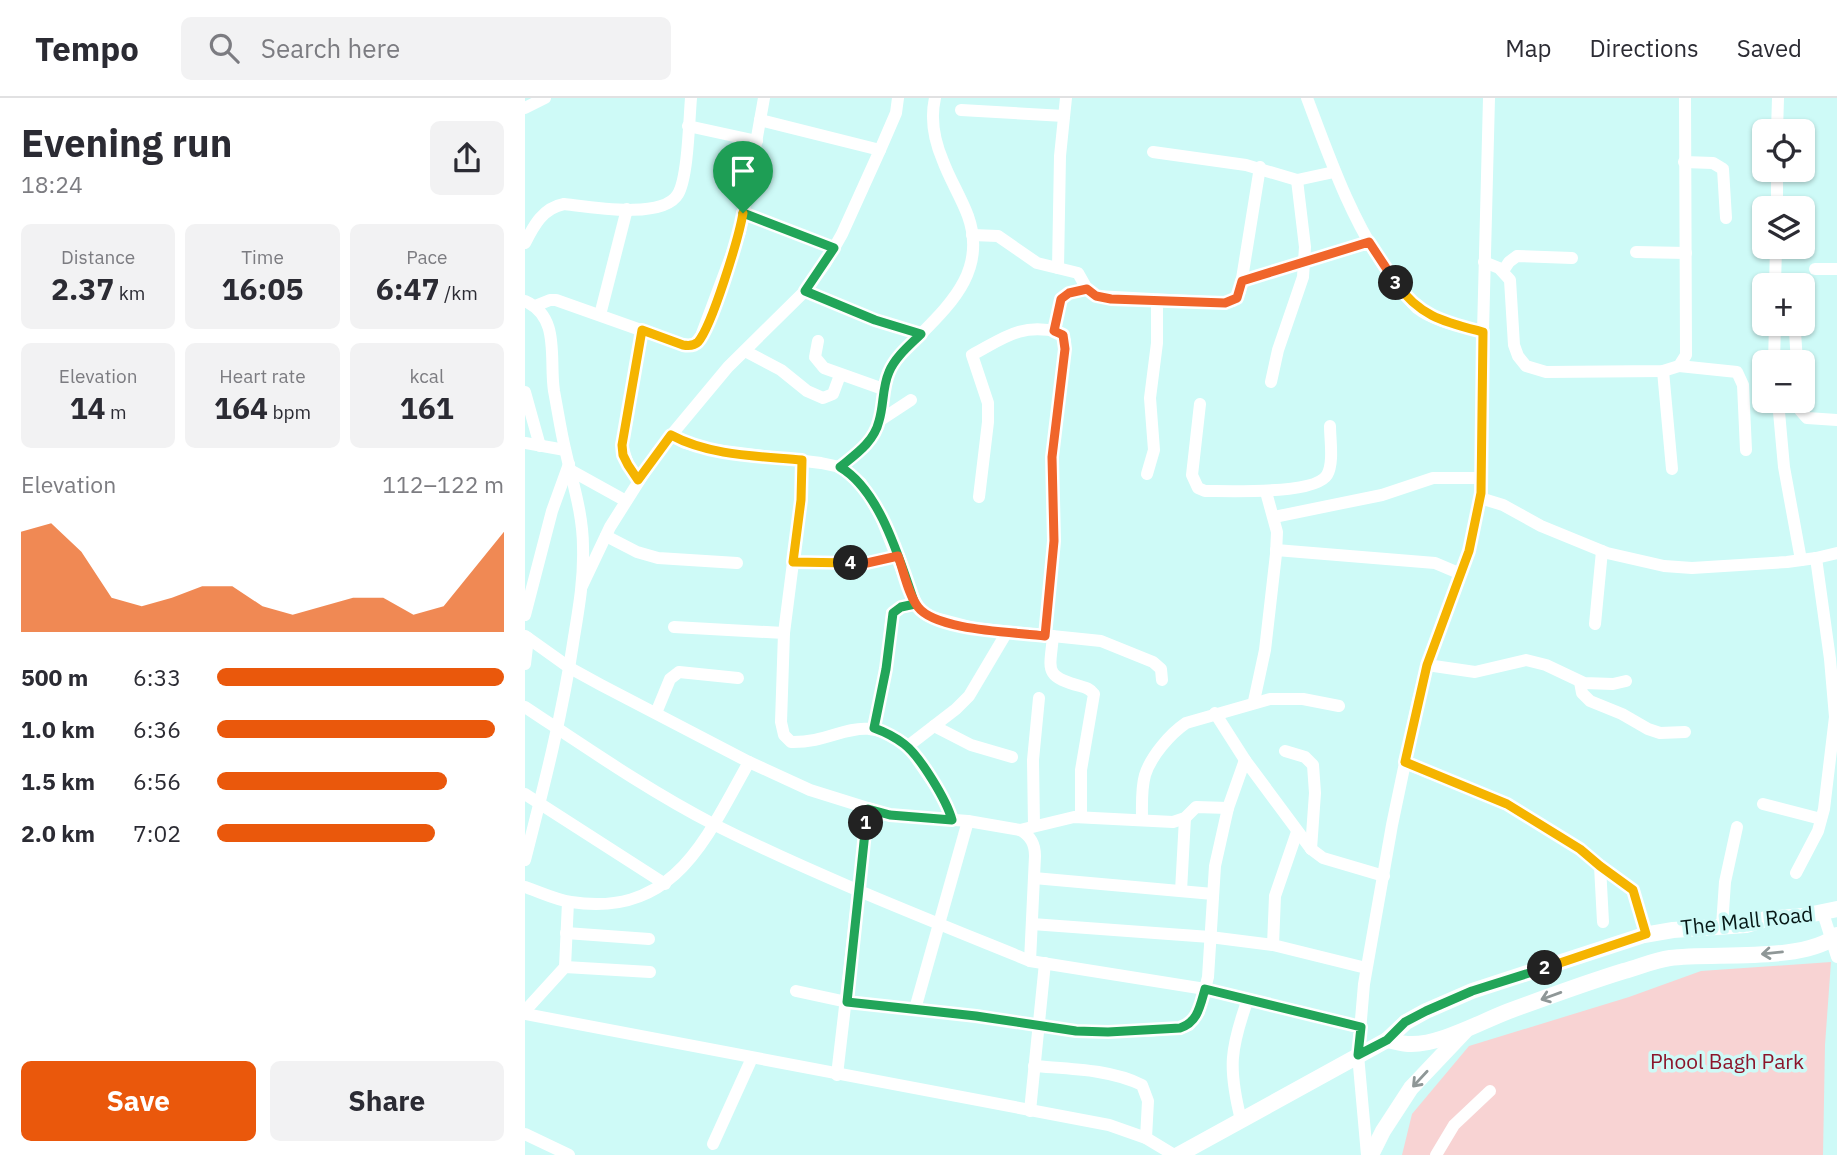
<!DOCTYPE html>
<meta charset="utf-8">
<style>
body{margin:0;font-family:"IBM Plex Sans",sans-serif;background:#f2f2f3;color:#2b2b33;height:100vh;display:flex;flex-direction:column;font-size:26px;white-space:nowrap}
*{box-sizing:border-box;margin:0}
p{font-size:23px;color:#7c7c81}
.icon{flex:none;width:38px;height:38px;fill:none;stroke:currentColor;stroke-width:2;stroke-linecap:round;stroke-linejoin:round}
.map{position:relative;flex:1;overflow:hidden}
.drawer{display:flex;flex-direction:column;background:#fff;width:525px}
.drawer>*{flex:none}
.fabs{position:absolute;left:1227px;top:21px;display:grid;gap:14px}
.fabs a{display:grid;place-items:center;width:63px;height:63px;border-radius:10px;background:#fff;box-shadow:0 2px 5px #0004;font-size:35px}
.pin{position:absolute;display:grid;place-items:center;width:60px;height:60px;color:#fff;margin:-72px -30px;border-radius:50% 50% 50% 0;rotate:-45deg;box-shadow:0 0 7px #0007}
.pin .icon{rotate:45deg}
.km{position:absolute;width:35px;height:35px;margin:-18px;border-radius:50%;background:#222;color:#fff;font-size:19px;line-height:35px;text-align:center}
.round{display:grid;place-items:center;flex:none;width:74px;height:74px;border-radius:10px;background:#f2f2f3}
.overview{display:flex;align-items:center;justify-content:space-between;height:119px;padding:0 21px}
h1{font-size:38px;font-weight:700;line-height:52px}
.stats{display:grid;grid-template-columns:repeat(3,1fr);gap:10px;height:119px;padding:7px 21px}
.stats div{display:grid;align-content:center;border-radius:10px;background:#f2f2f3;text-align:center}
.stats b{font-size:30px;font-weight:700}
.stats small{font-size:19px;font-weight:400}
.stats p{font-size:19px}
.chart{height:196px;padding:14px 21px}
.chart p{display:flex;justify-content:space-between}
.chart svg{width:100%;height:126px;margin-top:7px;fill:#ea580c;opacity:.7}
.cta{display:flex;gap:14px;margin-top:auto;padding:14px 21px}
.cta a{flex:1;height:80px;border-radius:10px;background:#ea580c;color:#fff;font-size:28px;font-weight:700;line-height:80px;text-align:center}
.cta a+a{background:#f2f2f3;color:#2b2b33}
ul{padding:0 21px;list-style:none;font-size:23px}
li{display:grid;grid-template-columns:112px 84px 1fr;align-items:center;height:52px}
li i{height:18px;border-radius:9px;background:#ea580c}
header{display:flex;align-items:center;gap:42px;box-sizing:border-box;height:98px;padding:0 35px;background:#fff;border-bottom:2px solid #e1e1e2}
header strong{font-size:33px}
nav{display:flex;gap:38px;margin-inline-start:auto;font-size:24px}
.search{width:490px;height:63px;background:#f2f2f3;display:flex;align-items:center;gap:18px;box-sizing:border-box;padding:0 24px;border-radius:10px;color:#7c7c81;font-size:26px}
main{display:flex;flex:1;min-height:0}
.map>svg:first-child{display:block}
</style>
<header>
<strong>Tempo</strong>
<div class="search"><svg class="icon" aria-label="search" viewBox="0 0 24 24"><circle cx="10" cy="10" r="6"/><path d="M15 15l6 6"/></svg>Search here</div>
<nav><a>Map</a><a>Directions</a><a>Saved</a></nav>
</header>
<main>
<section class="drawer">
<div class="overview"><div><h1>Evening run</h1><p>18:24</p></div><a class="round"><svg class="icon" aria-label="share" viewBox="0 0 24 24"><path d="M12 15V3M7 8l5-5 5 5M5 13v7h14v-7"/></svg></a></div>
<div class="stats">
<div><p>Distance</p><b>2.37<small> km</small></b></div>
<div><p>Time</p><b>16:05</b></div>
<div><p>Pace</p><b>6:47<small> /km</small></b></div>
</div>
<div class="stats">
<div><p>Elevation</p><b>14<small> m</small></b></div>
<div><p>Heart rate</p><b>164<small> bpm</small></b></div>
<div><p>kcal</p><b>161</b></div>
</div>
<div class="chart"><p><span>Elevation</span>112–122 m</p>
<svg viewBox="0 0 160 44" preserveAspectRatio="none"><path d="M0 44V9L10 6L20 16L30 32L40 35L50 32L60 28L70 28L80 35L90 38L100 35L110 32L120 32L130 38L140 35L150 22L160 9V44z"/></svg>
</div>
<ul>
<li><b>500 m</b>6:33<i style="width:100%"></i></li>
<li><b>1.0 km</b>6:36<i style="width:97%"></i></li>
<li><b>1.5 km</b>6:56<i style="width:80%"></i></li>
<li><b>2.0 km</b>7:02<i style="width:76%"></i></li>
</ul>
<div class="cta"><a>Save</a><a>Share</a></div>
</section>
<div class="map">
<svg width="1312" height="1057" viewBox="0 0 1312 1057">
<rect width="100%" height="100%" fill="#cefaf7"/>
<!-- green -->
<path fill="#f8d3d3" d="M 1306,864 L 1300,947 L 1298,1057 L 877,1057 L 887,1016 L 944,948 L 1104,899 L 1176,873 Z"/>
<g fill="none" stroke-linecap="round" stroke-linejoin="round">
<!-- minor -->
<g stroke="#fff" stroke-width="12">
<path d="M 782,0 C 805,61 826,122 864,176 C 873,188 881,200 892,210 C 910,224 936,228 958,234"/>
<path d="M 0,10 L 20,0"/>
<path d="M 436,12 L 539,18"/>
<path d="M 235,22 L 355,52"/>
<path d="M 163,28 L 232,43"/>
<path d="M 1252,33 L 1253,0"/>
<path d="M 628,54 L 721,67 L 772,82 L 809,74"/>
<path d="M 1159,64 L 1188,65 L 1198,71 L 1201,120"/>
<path d="M 1252,110 L 1252,72"/>
<path d="M 218,115 L 309,150"/>
<path d="M 447,137 L 473,138 L 512,165 L 553,175 L 562,191 L 571,198 L 700,205 L 708,203 L 715,193 L 735,69"/>
<path d="M 0,145 C 9,127 18,110 39,106 C 65,109 138,122 153,96 C 163,79 164,23 166,0"/>
<path d="M 1111,154 L 1161,155"/>
<path d="M 959,164 L 974,170 L 985,182 L 989,247 L 993,258 L 1001,268 L 1021,274 L 1138,273 L 1154,268 L 1161,257 L 1160,0"/>
<path d="M 533,170 L 535,58 L 541,0"/>
<path d="M 1290,171 L 1312,171"/>
<path d="M 978,173 L 984,164 L 992,158 L 1047,160"/>
<path d="M 717,183 L 844,144"/>
<path d="M 1250,187 L 1251,149"/>
<path d="M 280,193 L 350,222 L 396,236 C 386,246 374,257 366,269 C 356,286 359,305 354,323 C 349,344 331,356 315,369"/>
<path d="M 0,203 C 36,219 24,261 29,293 C 33,314 36,335 41,355 C 48,386 58,417 58,449 C 59,480 54,509 49,539 C 38,614 19,688 0,762"/>
<path d="M 10,208 L 25,202 L 31,202 L 158,247 L 169,247 L 176,238 L 215,134 L 239,0"/>
<path d="M 75,217 L 102,111"/>
<path d="M 529,233 L 536,201 L 544,195 L 562,191"/>
<path d="M 1270,234 L 1272,264"/>
<path d="M 396,236 C 430,202 461,169 443,118 C 436,99 425,82 418,63 C 409,42 405,22 410,0"/>
<path d="M 293,243 L 290,259 L 299,270 L 358,291"/>
<path d="M 220,253 L 256,272 L 282,293 L 298,300 L 308,296 L 315,277"/>
<path d="M 1249,264 L 1250,226"/>
<path d="M 1154,268 L 1212,274 L 1218,287 L 1221,352"/>
<path d="M 1138,273 L 1147,371"/>
<path d="M 746,284 L 753,252 L 778,179 L 780,149 L 772,82"/>
<path d="M 0,294 L 15,348"/>
<path d="M 1253,303 L 1259,369 L 1276,462"/>
<path d="M 1274,303 L 1275,312 L 1282,320 L 1312,322"/>
<path d="M 675,306 L 667,377 L 673,390 L 680,393 C 702,393 790,397 802,377 C 809,365 805,342 805,328"/>
<path d="M 354,323 L 386,302"/>
<path d="M 146,337 L 160,345 L 183,351 L 296,365 L 315,369 L 336,385 L 356,419 L 390,506 L 403,518 L 449,530 L 576,543 L 628,564 L 636,571 L 637,582"/>
<path d="M 0,345 L 40,352"/>
<path d="M 45,372 L 101,403"/>
<path d="M 622,376 L 629,352 L 625,300 L 632,245 L 632,203"/>
<path d="M 113,382 L 103,367 L 97,347 L 117,232"/>
<path d="M 454,399 L 463,324 L 463,305 L 447,257 C 479,240 495,225 534,234 L 540,243 L 540,252 L 527,359 L 529,443 L 520,538"/>
<path d="M 955,400 L 978,407 L 1016,428 L 1082,455 L 1139,468 L 1167,470 L 1262,464 L 1291,460 L 1312,455"/>
<path d="M 749,419 L 857,397 L 908,380 L 957,380"/>
<path d="M 81,438 L 112,454 L 133,460 L 212,465"/>
<path d="M 751,452 L 910,465 L 936,476"/>
<path d="M 268,464 L 342,465 L 373,458"/>
<path d="M 57,488 L 85,429 L 133,353 L 203,269 L 280,193 L 300,166 L 317,136 L 355,52 L 371,15 L 373,0"/>
<path d="M 0,517 L 27,413 L 44,366"/>
<path d="M 1070,526 L 1077,453"/>
<path d="M 149,529 L 259,535 L 256,624 L 259,637 L 266,644 C 316,645 333,611 383,648"/>
<path d="M 259,535 L 276,402 L 277,362"/>
<path d="M 0,538 L 45,570 L 76,587 L 224,664 L 285,692 L 365,717 L 443,723 L 495,732 C 506,738 510,746 510,758 L 505,863"/>
<path d="M 528,538 C 525,572 518,578 555,588 C 562,590 565,591 569,596 L 556,672 L 556,719"/>
<path d="M 0,566 L 3,540"/>
<path d="M 902,567 L 950,574 L 1001,562 L 1021,567 L 1059,585 L 1088,586 L 1101,583"/>
<path d="M 1055,584 L 1057,595 L 1065,603 L 1097,616 L 1123,631 L 1135,635 L 1160,634"/>
<path d="M 729,603 L 740,552 L 751,456 L 752,434 L 741,394"/>
<path d="M 0,609 C 62,650 124,693 190,727 C 288,776 392,817 493,858 L 505,863 L 680,891 L 836,929"/>
<path d="M 131,615 L 145,581 L 154,574 L 213,580"/>
<path d="M 690,615 L 720,662"/>
<path d="M 409,628 L 446,647 L 487,659"/>
<path d="M 349,630 L 361,571 L 367,515 L 376,509 L 390,506"/>
<path d="M 760,653 L 780,659 L 788,667 L 790,695 L 786,751"/>
<path d="M 880,665 L 982,706 L 1055,751 L 1075,768 L 1108,792 L 1121,836"/>
<path d="M 0,696 L 140,786"/>
<path d="M 1238,706 L 1296,721"/>
<path d="M 427,722 L 417,698 L 383,648 L 431,611 L 444,598 L 482,534"/>
<path d="M 617,722 C 617,707 616,691 620,677 C 626,658 645,636 661,625 L 745,601 L 778,601 L 814,608"/>
<path d="M 509,728 L 508,662 L 514,600"/>
<path d="M 495,732 L 549,719 L 648,724 L 660,720 L 671,709 L 703,710"/>
<path d="M 1075,768 L 1078,824"/>
<path d="M 1271,775 L 1293,733 L 1299,711 L 1310,619 L 1305,561 L 1291,460"/>
<path d="M 509,780 L 688,796"/>
<path d="M 0,789 C 15,794 31,802 46,804 C 150,820 181,740 224,664"/>
<path d="M 656,793 L 660,720"/>
<path d="M 1298,815 L 1312,859"/>
<path d="M 507,826 L 685,839 L 748,847 L 841,870"/>
<path d="M 1197,828 L 1200,784 L 1212,729"/>
<path d="M 41,835 L 124,841"/>
<path d="M 748,847 L 750,798 L 772,734"/>
<path d="M 40,869 L 125,874"/>
<path d="M 271,893 L 322,904 L 451,918 L 551,933 L 620,933 L 655,930 L 664,927 L 674,914 L 683,879 L 690,768 L 703,710 L 720,662 L 786,751 L 798,760 L 859,778"/>
<path d="M 390,911 L 443,723"/>
<path d="M 0,913 L 40,869 L 43,804"/>
<path d="M 0,916 L 584,1027 L 621,1040 L 649,1057"/>
<path d="M 509,968 C 544,971 585,971 617,987 L 623,1003 L 621,1040"/>
<path d="M 312,977 L 343,711"/>
<path d="M 505,1013 L 520,865"/>
<path d="M 716,1022 C 703,970 705,951 723,901"/>
<path d="M 0,1036 L 44,1057"/>
<path d="M 188,1046 L 227,960"/>
<path d="M 842,1057 L 833,957 L 839,886 L 867,727 L 893,603 L 902,567 L 944,453 L 956,395 L 958,234 L 964,0"/>
<path d="M 911,1057 L 929,1027 L 965,993"/>
</g>
<!-- major -->
<g stroke="#fff" stroke-width="16">
<path d="M 862,942 C 869,943 876,946 883,946 C 913,948 955,924 984,913 C 1022,899 1060,885 1099,873 C 1114,869 1130,862 1145,860 C 1187,854 1280,865 1312,837"/>
<path d="M 653,1057 L 862,942 L 881,924 L 901,913 L 947,893 L 1119,837 L 1148,832 L 1221,827 L 1241,821 L 1278,818 L 1312,811"/>
<path d="M 846,1057 L 858,1033 L 886,990 L 940,933"/>
</g>
</g>
<!-- one-way arrows -->
<defs><path id="oneway-shaft" d="M-6 0H5M1.5-3L5.5 0L1.5 3" fill="none" stroke-width="1.6" stroke-linecap="round" stroke-linejoin="round" transform="scale(1.75)"/></defs>
<g stroke="#8f9797">
<use href="#oneway-shaft" transform="translate(1247 855) rotate(174)"/>
<use href="#oneway-shaft" transform="translate(1026 898) rotate(160)"/>
<use href="#oneway-shaft" transform="translate(895 981) rotate(133)"/>
</g>
<g fill="none" stroke-linecap="round" stroke-linejoin="round">
<!-- split-1 casing -->
<g stroke="#fff" stroke-width="14">
<path id="split-1" d="M 218,115 L 309,150 L 280,193 L 350,222 L 396,236 C 385,247 370,259 364,274 C 357,290 359,307 354,323 C 349,344 331,356 315,369 C 356,393 375,464 390,506 L 376,509 L 368,515 L 361,571 L 349,630 C 360,634 370,639 379,646 C 395,658 422,703 427,722 L 365,717 L 343,711 L 341,725"/>
</g>
<!-- split-2 casing -->
<g stroke="#fff" stroke-width="14">
<path id="split-2" d="M 341,725 L 322,904 L 451,918 L 551,933 L 583,934 L 655,930 C 673,924 675,908 680,891 L 836,929 L 833,957 L 862,942 L 880,924 L 901,913 L 947,893 L 1020,870"/>
</g>
<!-- split-3 casing -->
<g stroke="#fff" stroke-width="14">
<path id="split-3" d="M 871,185 C 895,219 920,224 958,234 L 956,395 L 944,453 L 902,567 L 880,664 L 982,706 L 1055,751 L 1075,768 L 1108,792 L 1121,836 L 1020,870"/>
</g>
<!-- split-4 casing -->
<g stroke="#fff" stroke-width="14">
<path id="split-4" d="M 326,465 L 342,465 L 373,458 C 379,474 383,496 393,509 C 411,533 491,534 520,538 L 529,443 L 527,359 L 540,251 L 538,237 L 529,233 L 536,201 L 544,195 L 562,191 L 571,198 L 586,201 L 700,205 L 712,200 L 717,183 L 844,144 L 871,185"/>
</g>
<!-- split-5 casing -->
<g stroke="#fff" stroke-width="14">
<path id="split-5" d="M 218,115 C 214,139 187,228 173,244 C 169,248 164,248 158,247 L 117,232 L 97,347 L 98,357 L 103,367 L 113,382 L 146,337 C 185,358 233,358 277,362 L 276,402 L 268,464 L 326,465"/>
</g>
<!-- split-1 -->
<use href="#split-1" stroke="#22a559" stroke-width="9"/>
<!-- split-2 -->
<use href="#split-2" stroke="#22a559" stroke-width="9"/>
<!-- split-3 -->
<use href="#split-3" stroke="#f5b400" stroke-width="9"/>
<!-- split-4 -->
<use href="#split-4" stroke="#f0652b" stroke-width="9"/>
<!-- split-5 -->
<use href="#split-5" stroke="#f5b400" stroke-width="9"/>
</g>
<g text-anchor="middle" stroke-width="7" stroke-linejoin="round" paint-order="stroke">
<!-- street labels -->
<g font-size="21" fill="#071817" stroke="#cefaf7">
<text transform="translate(1222 823) rotate(-6)" y="7">The Mall Road</text>
</g>
<!-- park labels -->
<g font-size="21" fill="#8c152b" stroke="#cefaf7">
<text x="1202" y="971">Phool Bagh Park</text>
</g>
</g>
</svg>
<div class="fabs">
<a><svg class="icon" aria-label="locate" viewBox="0 0 24 24"><circle cx="12" cy="12" r="6"/><path d="M12 2v4M12 18v4M2 12h4M18 12h4"/></svg></a>
<a><svg class="icon" aria-label="layers" viewBox="0 0 24 24"><path d="M12 4l9 5-9 5-9-5zM3 14l9 5 9-5"/></svg></a>
<a>+</a>
<a>−</a>
</div>
<div class="pin" style="left:218px;top:115px;background:#1e9e55"><svg class="icon" aria-label="arrive" viewBox="0 0 24 24"><path d="M6 21V4h12l-3 4 3 4H6"/></svg></div>
<b class="km" style="left:341px;top:725px">1</b>
<b class="km" style="left:1020px;top:870px">2</b>
<b class="km" style="left:871px;top:185px">3</b>
<b class="km" style="left:326px;top:465px">4</b>
</div>
</main>
